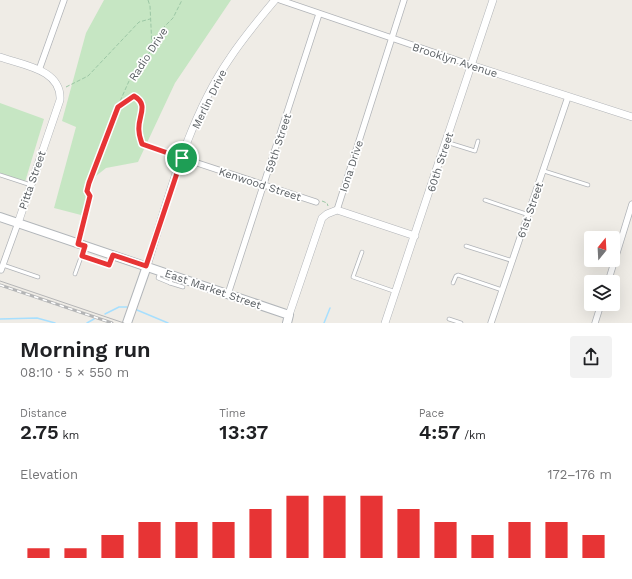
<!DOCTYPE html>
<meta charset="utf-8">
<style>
body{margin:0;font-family:"Work Sans",sans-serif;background:#f2f2f2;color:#202124;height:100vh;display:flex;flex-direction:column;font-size:15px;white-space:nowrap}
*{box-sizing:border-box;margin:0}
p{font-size:13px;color:#757577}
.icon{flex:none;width:22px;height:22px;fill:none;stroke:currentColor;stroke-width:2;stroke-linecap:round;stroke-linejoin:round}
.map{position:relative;height:323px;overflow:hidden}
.panel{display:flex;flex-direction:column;background:#fff;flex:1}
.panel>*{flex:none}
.needle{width:26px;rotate:18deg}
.controls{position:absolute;left:584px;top:231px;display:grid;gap:8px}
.controls a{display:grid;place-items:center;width:36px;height:36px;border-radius:4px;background:#fff;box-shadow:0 4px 16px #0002;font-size:20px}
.pin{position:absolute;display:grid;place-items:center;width:34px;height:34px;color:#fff;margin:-17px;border:2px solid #fff;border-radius:50%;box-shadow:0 1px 4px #0007}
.round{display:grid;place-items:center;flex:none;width:42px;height:42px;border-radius:4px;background:#f2f2f2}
.head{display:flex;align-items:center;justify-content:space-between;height:68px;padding:0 20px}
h1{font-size:22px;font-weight:600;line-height:30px}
.metrics{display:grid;grid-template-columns:repeat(3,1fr);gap:6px;height:68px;padding:4px 20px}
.metrics div{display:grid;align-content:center}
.metrics b{font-size:20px;font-weight:600}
.metrics small{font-size:11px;font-weight:400}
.metrics p{font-size:11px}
.chart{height:112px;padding:8px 20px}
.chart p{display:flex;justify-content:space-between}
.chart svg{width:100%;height:72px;margin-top:4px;stroke:#e73435;stroke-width:6}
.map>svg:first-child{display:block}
</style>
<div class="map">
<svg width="632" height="323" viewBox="0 0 632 323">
<rect width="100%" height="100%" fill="#efece6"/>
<!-- grass -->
<g fill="#c6e6c3">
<path d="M 104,0 L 231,0 L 175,83 L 138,162 L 106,168 L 96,176 L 81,215 L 54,208 L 76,127 L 62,121 L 86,33 Z"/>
<path d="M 0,103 L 44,119 L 25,182 L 0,174 Z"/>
</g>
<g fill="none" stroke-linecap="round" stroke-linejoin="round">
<!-- stream -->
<g stroke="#a7dffe" stroke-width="1.5">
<path d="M 137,310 L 168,323"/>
<path d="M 105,314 L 119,307 L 127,307"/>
<path d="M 0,319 L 37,318 L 55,323"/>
<path d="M 87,323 L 94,319"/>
<path d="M 324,323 L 330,308"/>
</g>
<!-- service casing -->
<g stroke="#b1b4b8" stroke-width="4.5">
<g id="service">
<path d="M 446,142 L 475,151 L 478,141"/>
<path d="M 544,171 L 588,185"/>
<path d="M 0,175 L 31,185"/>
<path d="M 485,200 L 529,215"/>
<path d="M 466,246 L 513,261"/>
<path d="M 362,252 L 353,277 L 396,292"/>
<path d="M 82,256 L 109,265 L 112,256"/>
<path d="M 3,265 L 38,277"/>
<path d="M 160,272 L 158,278 L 170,283 L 172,277"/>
<path d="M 75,274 L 85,246"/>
<path d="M 170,283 L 183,287"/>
<path d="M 453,283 L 456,276 L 458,275 L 502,290"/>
<path d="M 449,319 L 461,323"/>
</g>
</g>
<!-- minor casing -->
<g stroke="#b1b4b8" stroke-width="7">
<g id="minor">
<path d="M 280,0 L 471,65"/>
<path d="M 39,70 L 64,0"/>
<path d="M 182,158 L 316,202"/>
<path d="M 337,210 L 404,0"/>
<path d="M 78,244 L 90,196"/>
<path d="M 1,270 L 18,223"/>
<path d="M 608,282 L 632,204"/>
<path d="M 228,294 L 319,14"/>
<path d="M 491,323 L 568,97"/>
<path d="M 595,323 L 601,304"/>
</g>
</g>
<!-- tertiary casing -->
<g stroke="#b1b4b8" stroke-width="8">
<g id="tertiary">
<path d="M 0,57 C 22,65 62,69 60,100 L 18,223"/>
<path d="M 471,65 L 632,117"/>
<path d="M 147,266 C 169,196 188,119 230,58 C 243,38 259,19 275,0"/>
<path d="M 289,315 L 322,218 L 327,214 L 337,210 L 415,236"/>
<path d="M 385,323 L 493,0"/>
</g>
</g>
<!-- secondary casing -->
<g stroke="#b2b6ba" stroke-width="10">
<g id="secondary">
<path d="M 0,217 L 289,315 L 287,323"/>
<path d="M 127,323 L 147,266"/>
</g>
</g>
<!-- path -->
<g stroke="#9cc7a5" stroke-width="1" stroke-dasharray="4 2" stroke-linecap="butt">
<path d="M 148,0 L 150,6 L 152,47"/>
<path d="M 66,87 L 88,76 L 139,22 L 150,19"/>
<path d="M 118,107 L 134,95 C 150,105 137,117 139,131 C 139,136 141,140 143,144 L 174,156"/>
<path d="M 87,191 L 110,124 L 129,81 L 152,49 L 160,31 L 173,18 L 182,0"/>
<path d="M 322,201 L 327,203 L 328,206"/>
</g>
<!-- service -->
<use href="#service" stroke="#fff" stroke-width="3"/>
<!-- minor -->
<use href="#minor" stroke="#fff" stroke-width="5.5"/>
<!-- tertiary -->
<use href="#tertiary" stroke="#fff" stroke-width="7"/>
<!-- secondary -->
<use href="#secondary" stroke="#fff" stroke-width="8"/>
<!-- tram -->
<path stroke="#b4b5b6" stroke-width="1" d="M 0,281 L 124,323"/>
<!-- rail casing -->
<g stroke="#b4b5b6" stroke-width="3">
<path id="rail" d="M 0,285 L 112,323"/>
</g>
<!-- rail -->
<use href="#rail" stroke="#fff" stroke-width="1.5" stroke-dasharray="4.5" stroke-linecap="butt"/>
</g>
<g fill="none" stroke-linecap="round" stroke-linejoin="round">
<!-- route casing -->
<g stroke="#fff" stroke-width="8">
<path id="route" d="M 134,96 C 150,105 137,117 139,131 C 139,136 141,140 142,144 L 182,158 L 146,266 L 113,255 L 109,265 L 82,256 L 85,246 L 78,244 L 90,196 L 87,191 L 89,183 L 118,107 Z"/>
</g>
<!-- route -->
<use href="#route" stroke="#e73435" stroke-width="5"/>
</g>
<g text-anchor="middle" stroke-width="3.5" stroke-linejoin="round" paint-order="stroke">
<!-- street labels -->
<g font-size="11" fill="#5d6266" stroke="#fff">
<text transform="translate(148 54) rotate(-57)" y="4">Radio Drive</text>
<text transform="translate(455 60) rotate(18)" y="4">Brooklyn Avenue</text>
<text transform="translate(209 99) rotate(-64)" y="4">Merlin Drive</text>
<text transform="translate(278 143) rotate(-72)" y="4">59th Street</text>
<text transform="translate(440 162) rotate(-72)" y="4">60th Street</text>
<text transform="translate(351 166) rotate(-72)" y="4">Iona Drive</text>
<text transform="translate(32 180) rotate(-71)" y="4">Pitta Street</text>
<text transform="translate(260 184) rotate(18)" y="4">Kenwood Street</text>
<text transform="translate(530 210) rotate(-71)" y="4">61st Street</text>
<text transform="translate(213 289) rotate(19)" y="4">East Market Street</text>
</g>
</g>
</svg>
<div class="controls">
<a><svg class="needle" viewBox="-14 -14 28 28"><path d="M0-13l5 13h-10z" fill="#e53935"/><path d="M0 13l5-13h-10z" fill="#757577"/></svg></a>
<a><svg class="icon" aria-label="layers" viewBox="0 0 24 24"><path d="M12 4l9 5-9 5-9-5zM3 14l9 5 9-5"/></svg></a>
</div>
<div class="pin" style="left:182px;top:158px;background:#1e9e55"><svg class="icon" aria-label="arrive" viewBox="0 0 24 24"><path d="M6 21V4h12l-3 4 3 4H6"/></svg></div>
</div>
<section class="panel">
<div class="head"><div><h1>Morning run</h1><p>08:10 · 5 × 550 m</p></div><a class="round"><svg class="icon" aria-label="share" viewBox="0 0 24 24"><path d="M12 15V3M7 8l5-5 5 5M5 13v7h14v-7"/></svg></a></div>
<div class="metrics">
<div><p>Distance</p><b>2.75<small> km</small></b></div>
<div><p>Time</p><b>13:37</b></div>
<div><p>Pace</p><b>4:57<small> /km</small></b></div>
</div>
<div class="chart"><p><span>Elevation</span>172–176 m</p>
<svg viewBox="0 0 160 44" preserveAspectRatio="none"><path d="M5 44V38M15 44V38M25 44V30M35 44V22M45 44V22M55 44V22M65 44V14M75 44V6M85 44V6M95 44V6M105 44V14M115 44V22M125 44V30M135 44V22M145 44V22M155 44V30"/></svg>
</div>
</section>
